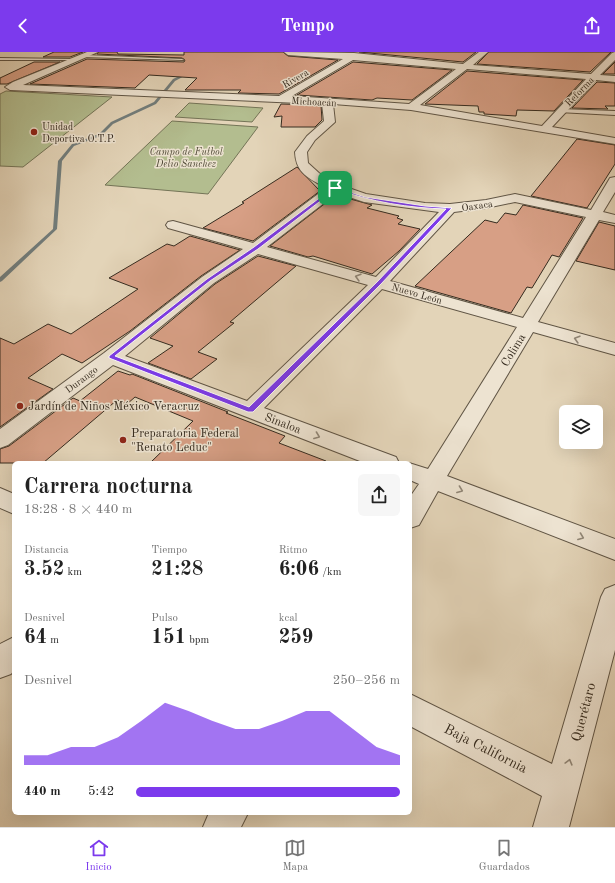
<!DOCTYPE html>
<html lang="es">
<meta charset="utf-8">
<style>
body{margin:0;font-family:"Old Standard TT",serif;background:#f6f6f6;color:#222;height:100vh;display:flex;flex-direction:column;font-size:15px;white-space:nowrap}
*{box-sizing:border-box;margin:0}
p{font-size:13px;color:#767676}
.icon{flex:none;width:22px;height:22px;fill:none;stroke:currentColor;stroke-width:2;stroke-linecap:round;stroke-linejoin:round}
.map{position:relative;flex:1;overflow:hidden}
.details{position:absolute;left:12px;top:409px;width:400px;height:354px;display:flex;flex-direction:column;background:#fff;border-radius:6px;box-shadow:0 4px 16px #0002}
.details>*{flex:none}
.controls{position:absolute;left:559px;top:353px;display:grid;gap:8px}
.controls a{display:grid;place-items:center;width:44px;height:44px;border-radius:6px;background:#fff;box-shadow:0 4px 16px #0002;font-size:20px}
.pin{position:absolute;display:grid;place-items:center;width:34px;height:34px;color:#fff;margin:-17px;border-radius:8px;box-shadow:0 2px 6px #0006}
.round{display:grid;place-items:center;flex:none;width:42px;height:42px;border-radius:6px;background:#f6f6f6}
.headline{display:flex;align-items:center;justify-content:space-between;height:68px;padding:0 12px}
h1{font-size:22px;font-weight:800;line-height:30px}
.figures{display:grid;grid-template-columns:repeat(3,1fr);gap:6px;height:68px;padding:4px 12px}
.figures div{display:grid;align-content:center}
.figures b{font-size:20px;font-weight:800}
.figures small{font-size:11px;font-weight:400}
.figures p{font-size:11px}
.chart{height:112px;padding:8px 12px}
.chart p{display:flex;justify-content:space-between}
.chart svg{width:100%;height:72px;margin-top:4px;fill:#7c3aed;opacity:.7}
ul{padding:0 12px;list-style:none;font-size:13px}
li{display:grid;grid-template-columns:64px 48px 1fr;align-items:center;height:30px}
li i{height:10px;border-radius:5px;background:#7c3aed}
header{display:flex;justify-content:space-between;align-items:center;height:52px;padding:0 12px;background:#7c3aed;color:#fff;font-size:18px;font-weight:800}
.tabs{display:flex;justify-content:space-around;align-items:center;height:56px;border-top:1px solid #e0e0e0;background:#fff;font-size:11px;color:#767676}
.tabs a{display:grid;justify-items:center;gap:2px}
.tabs .on{color:#7c3aed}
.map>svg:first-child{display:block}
</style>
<header><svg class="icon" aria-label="back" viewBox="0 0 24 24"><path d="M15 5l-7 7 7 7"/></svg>Tempo<svg class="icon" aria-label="share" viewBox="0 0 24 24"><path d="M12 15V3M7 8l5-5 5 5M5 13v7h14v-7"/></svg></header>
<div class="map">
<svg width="615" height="775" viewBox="0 0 615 775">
<rect width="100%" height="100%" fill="#e3d4b8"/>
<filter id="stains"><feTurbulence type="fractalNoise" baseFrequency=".005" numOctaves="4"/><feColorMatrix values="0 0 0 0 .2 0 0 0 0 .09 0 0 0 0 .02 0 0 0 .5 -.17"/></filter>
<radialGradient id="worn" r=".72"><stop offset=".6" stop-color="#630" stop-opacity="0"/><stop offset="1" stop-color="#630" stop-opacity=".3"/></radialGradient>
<!-- green -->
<g fill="#b3bd8f" stroke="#747457">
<path d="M 6,39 L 112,45 L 23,115 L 0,114 L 0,42 Z"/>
<path d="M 189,51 L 263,56 L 252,70 L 175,65 Z"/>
<path d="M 172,69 L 258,75 L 208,142 L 105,133 Z"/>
</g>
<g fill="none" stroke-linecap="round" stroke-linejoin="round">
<!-- stream -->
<path fill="#727e7d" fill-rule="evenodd" d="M 188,20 L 190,21 L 175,29 L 156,52 L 113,72 L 101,84 L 74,94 L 62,109 L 57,177 L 2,229 L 0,230 L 0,225 L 53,177 L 58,109 L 72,92 L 99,82 L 111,70 L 154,50 L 173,27 Z"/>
</g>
<!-- building -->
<g fill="#d79f85" stroke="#352b1f">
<path d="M 54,0 L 83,0 L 70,5 L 43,5 Z"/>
<path d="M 99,0 L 117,0 L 118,2 L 184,3 L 184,0 L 283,0 L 288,4 L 338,8 L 279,42 L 238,41 L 241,38 L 185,38 L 197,26 L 149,23 L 135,36 L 30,32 L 87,7 L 184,10 L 185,8 L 182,6 L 97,2 Z"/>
<path d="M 359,0 L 476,0 L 463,10 Z"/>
<path d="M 489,0 L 611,0 L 590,20 L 477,12 Z"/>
<path d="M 34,10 L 60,10 L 7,32 L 0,32 L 0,26 Z"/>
<path d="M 353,10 L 452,18 L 412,48 L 377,46 L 372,48 L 297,43 Z"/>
<path d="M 615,10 L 615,22 L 603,22 Z"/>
<path d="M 467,19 L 583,28 L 554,59 L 517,58 L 516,64 L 484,62 L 484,60 L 479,60 L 478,54 L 425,52 Z"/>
<path d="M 597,30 L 615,31 L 615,54 L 605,54 L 608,57 L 572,56 Z"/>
<path d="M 281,52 L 321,53 L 322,68 L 315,75 L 281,75 L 282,64 L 274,65 Z"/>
<path d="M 577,87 L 615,93 L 615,112 L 587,156 L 531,144 Z"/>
<path d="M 297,115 L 320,139 L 253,189 L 203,176 L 244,151 L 242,150 Z"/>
<path d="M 336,143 L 372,153 L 367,156 L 399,164 L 397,166 L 403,168 L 398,172 L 420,177 L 399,199 L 372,222 L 313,204 L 308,205 L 270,194 Z"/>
<path d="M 523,153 L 583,166 L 559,205 L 552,203 L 532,236 L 527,235 L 511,261 L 415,234 L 485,168 L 497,171 L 505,161 L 516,163 Z"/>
<path d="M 599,170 L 615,174 L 615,218 L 576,209 Z"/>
<path d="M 190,184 L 240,198 L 201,224 L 130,279 L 82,311 L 62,302 L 28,326 L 53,337 L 0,375 L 0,286 L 14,292 L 48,272 L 71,282 L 138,237 L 109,226 L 167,192 L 174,194 Z"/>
<path d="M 258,204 L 296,214 L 230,270 L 234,271 L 198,300 L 217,307 L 191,327 L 148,311 L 173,294 L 150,286 L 215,232 Z"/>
<path d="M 118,319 L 130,323 L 132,322 L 175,339 L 228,360 L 226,361 L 285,384 L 279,391 L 326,409 L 326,411 L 150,411 L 193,369 L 135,345 L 127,352 L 117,348 L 43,411 L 0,411 L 0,397 L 9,394 L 73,346 L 80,349 Z"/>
</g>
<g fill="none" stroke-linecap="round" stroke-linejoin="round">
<!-- service casing -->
<g stroke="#605545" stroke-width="2">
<g id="service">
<path d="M 84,3 L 182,7 L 184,8 L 82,5 Z"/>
<path d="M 0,6 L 72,7 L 74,8 L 0,8 Z"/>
<path d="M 560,57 L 615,59 L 615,63 L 558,60 Z"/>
</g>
</g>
<!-- minor casing -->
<g stroke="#605545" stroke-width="2">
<g id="minor">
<path d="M 87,0 L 98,0 L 23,33 L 279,44 L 343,7 L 288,3 L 284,0 L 354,1 L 463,12 L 479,0 L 488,0 L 473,13 L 591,22 L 612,1 L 615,0 L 615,8 L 600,23 L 615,24 L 615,30 L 596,28 L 552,75 L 615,86 L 615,92 L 411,58 L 333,52 L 335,70 L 315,88 L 307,100 L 308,111 L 319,121 L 340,133 L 366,142 L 425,151 L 450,152 L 486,148 L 515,142 L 591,158 L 610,126 L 615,125 L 615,140 L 603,160 L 615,163 L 615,171 L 599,168 L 538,270 L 615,291 L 615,303 L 533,280 L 447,424 L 615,487 L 615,508 L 438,439 L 419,473 L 410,476 L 410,445 L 419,432 L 410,428 L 409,411 L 428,417 L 517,275 L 382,237 L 264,356 L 396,405 L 399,411 L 365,411 L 113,313 L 8,393 L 0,396 L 0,377 L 104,301 L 202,225 L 243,197 L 168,176 L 166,173 L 168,170 L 173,169 L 253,191 L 326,136 C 309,126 296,122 295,100 L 307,84 L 324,69 L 322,52 L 10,38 L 5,35 L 13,30 ZM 353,8 L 456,17 L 409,52 L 292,44 ZM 467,17 L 586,27 L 542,74 L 420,53 ZM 337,141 L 364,150 L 439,160 L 376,225 L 267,195 ZM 515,150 L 586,165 L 523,266 L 390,229 L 454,160 L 486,156 ZM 258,202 L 368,233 L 247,349 L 125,304 L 214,231 Z"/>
<path d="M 0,436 L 14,442 L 14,462 L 0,456 Z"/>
<path d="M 615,533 L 615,598 L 569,775 L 533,775 L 542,744 L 410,674 L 410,642 L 552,712 L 601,545 L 605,537 Z"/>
<path d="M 14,585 L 14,618 L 11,622 L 0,626 L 0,592 Z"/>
<path d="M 209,761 L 248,761 L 241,775 L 203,775 Z"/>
</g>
</g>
<!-- service -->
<use href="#service" fill="#ede3d1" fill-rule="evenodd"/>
<!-- minor -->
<use href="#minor" fill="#ede3d1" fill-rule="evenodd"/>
</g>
<!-- one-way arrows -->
<defs><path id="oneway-chevron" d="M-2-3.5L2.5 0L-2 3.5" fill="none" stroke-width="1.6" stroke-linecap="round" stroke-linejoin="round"/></defs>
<g stroke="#918778">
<use href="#oneway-chevron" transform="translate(358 225) rotate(-164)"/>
<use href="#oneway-chevron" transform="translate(577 287) rotate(-164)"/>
<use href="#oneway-chevron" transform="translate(317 384) rotate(21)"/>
<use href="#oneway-chevron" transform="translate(460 438) rotate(21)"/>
<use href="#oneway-chevron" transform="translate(581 485) rotate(21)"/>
<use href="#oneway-chevron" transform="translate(569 710) rotate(-75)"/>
</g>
<!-- route -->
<path fill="#7c3aed" stroke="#fff" fill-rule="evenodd" d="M 334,135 L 365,145 L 425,154 L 452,156 L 381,232 L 253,360 L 248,360 L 109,306 L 109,304 L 207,227 L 254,195 ZM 336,137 C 371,150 409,156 446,157 L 377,230 L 249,355 L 115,304 L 210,229 L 258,197 Z"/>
<!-- markers -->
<g fill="#8f2418" stroke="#ede3d1" stroke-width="1.5">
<circle cx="34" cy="80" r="4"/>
<circle cx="20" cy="354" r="4"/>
<circle cx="123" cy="388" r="4"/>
</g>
<g text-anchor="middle" stroke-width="3" stroke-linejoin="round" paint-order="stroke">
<!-- far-street labels -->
<g font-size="10" fill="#352b1f" stroke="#ede3d1">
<text transform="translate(295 26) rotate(-30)" y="4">Rivera</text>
<text transform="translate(579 39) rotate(-46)" y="4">Reforma</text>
<text transform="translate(314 49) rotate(3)" y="4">Michoacán</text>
<text transform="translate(477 153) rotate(-8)" y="4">Oaxaca</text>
<text transform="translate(417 241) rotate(16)" y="4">Nuevo León</text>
<text transform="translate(81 327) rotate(-37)" y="4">Durango</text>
</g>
<!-- far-poi labels -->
<g font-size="10" fill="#352b1f" stroke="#ede3d1" text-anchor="start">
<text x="42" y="78">Unidad<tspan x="42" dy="12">Deportiva O.T.P.</tspan></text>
</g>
<!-- far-park labels -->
<g font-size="10" font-style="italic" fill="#4e4835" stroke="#ede3d1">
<text x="186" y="103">Campo de Futbol<tspan x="186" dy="12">Delio Sanchez</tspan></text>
</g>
<!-- street labels -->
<g font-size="12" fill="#352b1f" stroke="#ede3d1">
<text transform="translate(513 298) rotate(-59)" y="4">Colima</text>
<text transform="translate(283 371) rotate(21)" y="4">Sinaloa</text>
</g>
<!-- poi labels -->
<g font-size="12" fill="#352b1f" stroke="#ede3d1" text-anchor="start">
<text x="28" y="358">Jardín de Niños México Veracruz</text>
<text x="131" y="385">Preparatoria Federal<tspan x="131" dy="14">"Renato Leduc"</tspan></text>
</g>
<!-- near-street labels -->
<g font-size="14" fill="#352b1f" stroke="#ede3d1">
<text transform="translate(583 660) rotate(-75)" y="5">Querétaro</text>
<text transform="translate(486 696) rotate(27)" y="5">Baja California</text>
</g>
</g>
<rect width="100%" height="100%" filter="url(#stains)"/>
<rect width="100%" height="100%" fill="url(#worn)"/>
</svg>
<div class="controls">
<a><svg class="icon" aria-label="layers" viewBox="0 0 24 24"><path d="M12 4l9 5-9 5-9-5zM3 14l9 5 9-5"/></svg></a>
</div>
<div class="pin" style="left:335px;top:136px;background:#1e9e55"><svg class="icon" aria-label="arrive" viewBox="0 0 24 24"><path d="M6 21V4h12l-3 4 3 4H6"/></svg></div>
<section class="details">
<div class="headline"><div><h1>Carrera nocturna</h1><p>18:28 · 8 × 440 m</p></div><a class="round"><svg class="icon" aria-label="share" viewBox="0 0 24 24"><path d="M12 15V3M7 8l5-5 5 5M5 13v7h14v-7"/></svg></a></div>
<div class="figures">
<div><p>Distancia</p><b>3.52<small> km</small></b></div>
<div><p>Tiempo</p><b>21:28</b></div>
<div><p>Ritmo</p><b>6:06<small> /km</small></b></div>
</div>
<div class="figures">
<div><p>Desnivel</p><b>64<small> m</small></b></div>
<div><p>Pulso</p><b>151<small> bpm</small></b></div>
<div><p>kcal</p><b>259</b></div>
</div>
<div class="chart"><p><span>Desnivel</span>250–256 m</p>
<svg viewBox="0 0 160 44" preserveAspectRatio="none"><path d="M0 44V38L10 38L20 33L30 33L40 27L50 17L60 6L70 11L80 17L90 22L100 22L110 17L120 11L130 11L140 22L150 33L160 38V44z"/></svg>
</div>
<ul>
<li><b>440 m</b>5:42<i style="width:100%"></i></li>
</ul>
</section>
</div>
<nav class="tabs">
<a class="on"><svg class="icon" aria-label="home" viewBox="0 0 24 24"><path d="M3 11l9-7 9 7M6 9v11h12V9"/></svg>Inicio</a>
<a><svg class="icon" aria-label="map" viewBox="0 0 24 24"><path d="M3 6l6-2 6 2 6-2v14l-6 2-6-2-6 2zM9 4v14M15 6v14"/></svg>Mapa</a>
<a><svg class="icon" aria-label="saved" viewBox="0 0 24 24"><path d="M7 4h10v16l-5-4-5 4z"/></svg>Guardados</a>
</nav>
